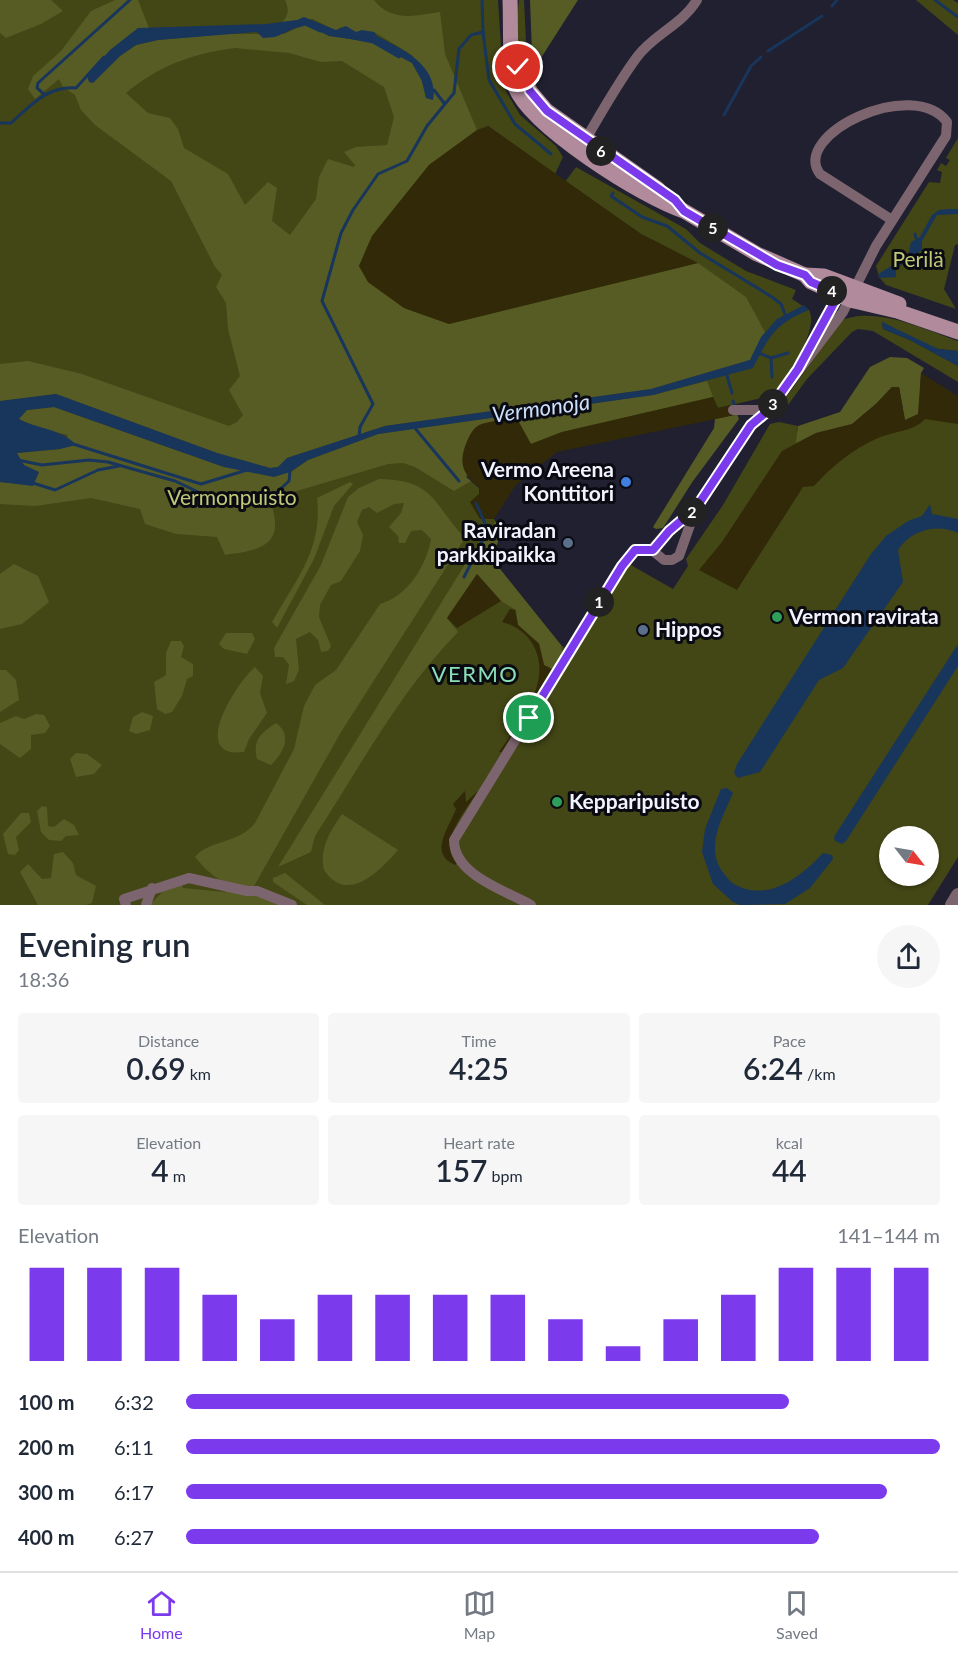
<!DOCTYPE html>
<meta charset="utf-8">
<style>
body{margin:0;font-family:Lato,sans-serif;background:#f6f6f7;color:#1f2937;height:100vh;display:flex;flex-direction:column;font-size:22px;white-space:nowrap}
*{box-sizing:border-box;margin:0}
p{font-size:20px;color:#747a83}
.icon{flex:none;width:33px;height:33px;fill:none;stroke:currentColor;stroke-width:2;stroke-linecap:round;stroke-linejoin:round}
.map{position:relative;height:905px;overflow:hidden}
.drawer{display:flex;flex-direction:column;background:#fff;flex:1}
.drawer>*{flex:none}
.needle{width:39px;rotate:121deg}
.tools{position:absolute;left:879px;top:826px;display:grid;gap:12px}
.tools a{display:grid;place-items:center;width:60px;height:60px;border-radius:50%;background:#fff;box-shadow:0 2px 4px #0004;font-size:30px}
.pin{position:absolute;display:grid;place-items:center;width:51px;height:51px;color:#fff;margin:-26px;border:3px solid #fff;border-radius:50%;box-shadow:0 2px 6px #0007}
.km{position:absolute;width:30px;height:30px;margin:-15px;border-radius:50%;background:#222;color:#fff;font-size:16px;line-height:30px;text-align:center}
.round{display:grid;place-items:center;flex:none;width:63px;height:63px;border-radius:32px;background:#f6f6f7}
.summary{display:flex;align-items:center;justify-content:space-between;height:102px;padding:0 18px}
h1{font-size:33px;font-weight:600;line-height:45px}
.figures{display:grid;grid-template-columns:repeat(3,1fr);gap:9px;height:102px;padding:6px 18px}
.figures div{display:grid;align-content:center;border-radius:6px;background:#f6f6f7;text-align:center}
.figures b{font-size:30px;font-weight:600}
.figures small{font-size:16px;font-weight:400}
.figures p{font-size:16px}
.chart{height:168px;padding:12px 18px}
.chart p{display:flex;justify-content:space-between}
.chart svg{width:100%;height:108px;margin-top:6px;stroke:#7c3aed;stroke-width:6}
ul{padding:0 18px;list-style:none;font-size:20px}
li{display:grid;grid-template-columns:96px 72px 1fr;align-items:center;height:45px}
li i{height:15px;border-radius:8px;background:#7c3aed}
.tabs{display:flex;justify-content:space-around;align-items:center;height:84px;border-top:2px solid #e0e1e3;background:#fff;font-size:16px;color:#747a83}
.tabs a{display:grid;justify-items:center;gap:3px}
.tabs .selected{color:#7c3aed}
.map>svg:first-child{display:block}
</style>
<div class="map">
<svg width="958" height="905" viewBox="0 0 958 905">
<rect width="100%" height="100%" fill="#202031"/>
<!-- green -->
<g fill="#434615" fill-rule="evenodd">
<path d="M 0,0 L 498,0 L 503,78 L 507,93 L 520,115 L 556,146 L 563,157 L 555,174 L 488,126 L 429,165 L 697,263 L 641,234 L 565,182 L 576,167 L 686,229 L 700,243 L 746,271 L 796,290 L 792,299 L 809,310 C 820,330 785,381 770,396 L 718,408 L 713,398 L 466,477 L 479,488 L 480,519 L 494,519 L 502,530 L 492,559 L 561,645 L 573,654 L 629,564 L 673,589 L 688,566 L 686,559 L 723,505 L 770,424 L 779,422 L 798,426 L 797,431 L 958,396 L 958,857 L 928,905 L 0,905 ZM 890,837 L 928,837 L 928,876 L 890,876 Z"/>
<path d="M 519,0 L 524,0 L 527,63 L 544,104 C 523,63 513,48 519,0 Z"/>
<path d="M 916,0 L 953,0 L 958,3 L 958,35 Z"/>
<path d="M 958,138 L 958,244 L 955,245 L 944,289 L 956,309 L 886,285 L 879,277 L 876,266 L 929,182 L 940,183 L 942,172 L 937,170 L 941,163 L 946,166 L 950,160 L 946,158 Z"/>
<path d="M 858,316 C 891,313 927,330 958,341 L 958,351 L 938,349 L 916,341 L 882,322 L 883,329 L 910,340 L 958,366 L 958,382 L 873,331 L 858,329 L 852,332 L 807,379 L 788,405 L 784,400 L 840,323 L 844,319 Z"/>
</g>
<!-- forest -->
<g fill="#575c25" fill-rule="evenodd">
<path d="M 0,0 L 51,0 L 63,11 L 41,24 L 6,38 L 0,33 Z"/>
<path d="M 115,0 L 138,0 L 149,28 L 138,28 L 93,82 L 120,56 L 136,45 L 158,40 L 223,34 L 284,34 L 305,24 L 329,36 L 373,42 L 412,63 L 422,81 L 426,98 L 433,100 L 412,55 L 374,32 L 356,32 L 341,27 L 336,31 L 313,19 L 282,22 C 289,16 289,8 285,0 L 374,0 C 391,22 415,16 440,12 L 445,54 L 477,130 L 429,165 L 372,236 L 359,266 L 368,282 L 404,308 L 449,324 L 698,263 L 746,297 L 765,332 L 750,360 L 651,389 L 385,426 L 287,458 L 278,467 L 270,468 L 217,453 L 56,394 L 0,401 L 0,364 L 28,361 L 82,374 L 229,426 L 237,422 L 243,415 L 229,390 L 240,376 L 228,329 L 226,303 L 216,287 L 222,275 L 215,267 L 171,181 L 95,125 L 81,110 L 75,95 L 63,87 L 59,79 L 35,99 L 28,89 L 33,76 L 61,51 L 91,11 ZM 235,48 L 289,53 L 321,62 L 342,61 L 384,87 L 394,117 L 387,145 L 356,147 L 344,152 L 355,165 L 354,167 L 328,159 L 319,177 L 316,199 L 290,235 L 272,221 L 277,188 L 268,182 L 245,205 L 228,174 L 184,148 L 178,129 L 170,118 L 148,113 L 126,93 C 158,66 194,53 235,48 Z"/>
<path d="M 530,0 L 578,0 L 539,61 L 535,53 L 532,53 Z"/>
<path d="M 890,357 L 907,358 L 924,368 L 921,373 L 919,414 L 905,420 L 899,387 L 892,387 L 876,404 L 852,424 L 816,433 L 796,443 L 798,426 L 840,412 L 870,367 Z"/>
<path d="M 707,381 L 713,397 L 562,432 L 531,444 L 516,417 L 481,424 L 466,477 L 471,481 L 454,491 L 415,467 L 403,463 L 388,464 L 270,499 C 272,507 275,515 275,523 C 277,550 245,552 225,555 L 217,537 L 176,534 L 145,524 L 140,509 L 91,498 L 35,506 L 0,504 L 0,482 L 33,485 L 17,453 L 60,449 L 68,435 L 35,428 L 18,419 L 27,410 L 54,407 L 224,467 L 291,472 L 308,460 L 378,434 L 653,395 Z"/>
<path d="M 737,414 L 739,419 L 693,481 L 663,528 L 656,529 L 653,527 L 714,428 L 715,419 Z"/>
<path d="M 379,479 C 435,480 432,503 465,538 L 341,732 L 253,888 C 221,881 217,883 195,857 C 208,840 239,844 255,823 L 294,749 L 304,706 L 315,685 L 336,670 L 380,604 C 408,596 426,566 431,539 L 422,530 L 411,531 L 405,543 L 399,543 L 398,536 L 389,527 L 401,513 L 404,503 L 394,504 L 377,513 L 369,507 L 362,510 L 357,522 L 363,535 L 360,551 L 341,581 L 331,585 L 320,605 L 319,617 L 331,646 L 328,651 L 321,652 L 318,640 L 310,632 L 296,639 L 299,670 L 294,681 L 286,684 L 289,665 L 283,657 L 275,657 L 274,648 L 321,565 L 348,497 L 359,488 Z"/>
<path d="M 350,482 L 353,484 L 334,506 L 314,559 L 277,628 L 272,622 C 296,579 323,549 317,498 Z"/>
<path d="M 495,522 L 502,530 L 492,559 L 561,645 L 563,656 L 554,670 L 544,665 L 539,643 L 518,625 L 516,610 L 501,601 L 477,574 L 447,618 L 458,632 C 400,691 360,767 315,836 L 311,852 L 278,867 L 472,553 Z"/>
<path d="M 14,564 L 38,576 L 49,602 L 22,624 L 0,629 L 0,574 Z"/>
<path d="M 226,633 L 252,633 L 255,639 L 247,654 L 224,649 L 219,644 Z"/>
<path d="M 171,641 L 181,641 L 184,646 L 181,657 L 193,664 L 193,676 L 187,679 L 182,696 L 172,712 L 165,714 L 157,709 L 154,682 L 166,675 L 166,653 Z"/>
<path d="M 255,667 L 263,676 L 260,693 L 267,713 L 249,739 L 244,752 C 188,759 236,683 255,667 Z"/>
<path d="M 0,670 L 6,670 L 16,680 L 19,700 L 0,712 Z"/>
<path d="M 142,712 L 153,716 L 150,730 L 136,734 L 129,731 L 133,717 Z"/>
<path d="M 36,714 L 44,715 L 50,726 L 45,733 L 31,735 L 31,749 L 20,758 L 0,744 L 0,723 L 16,716 L 24,719 Z"/>
<path d="M 276,723 C 294,736 282,754 271,765 L 257,759 C 252,740 261,733 276,723 Z"/>
<path d="M 76,753 L 87,754 L 102,765 L 94,774 L 76,777 L 70,759 Z"/>
<path d="M 42,806 L 47,807 L 48,826 L 54,827 L 64,819 L 74,825 L 79,835 L 66,836 L 61,841 L 49,840 L 41,832 L 37,811 Z"/>
<path d="M 21,813 L 29,813 L 31,822 L 16,837 L 19,850 L 15,855 L 8,854 L 3,834 Z"/>
<path d="M 342,814 L 398,850 C 380,871 347,905 324,870 C 319,849 330,831 342,814 Z"/>
<path d="M 63,852 L 73,863 L 76,875 L 96,886 L 92,903 L 86,905 L 38,905 L 20,872 L 28,864 L 42,879 L 51,878 L 54,854 Z"/>
<path d="M 285,873 L 325,905 L 307,905 L 273,882 L 273,878 Z"/>
<path d="M 182,884 L 183,888 L 225,892 L 226,890 L 261,897 L 280,905 L 150,905 L 162,892 Z"/>
</g>
<!-- sand -->
<g fill="#312907">
<path d="M 488,126 L 641,234 L 698,263 L 449,324 L 404,308 L 368,282 L 359,266 L 372,236 L 429,165 L 477,130 Z"/>
<path d="M 921,373 L 958,396 L 958,424 L 925,419 C 913,432 894,431 878,438 C 853,449 832,466 814,486 L 803,487 L 737,590 L 699,570 L 722,542 L 782,451 L 816,433 L 852,424 L 876,404 L 892,387 L 899,387 L 905,420 L 918,414 Z"/>
<path d="M 713,397 L 718,408 L 732,405 L 735,415 L 557,452 L 516,485 L 494,519 L 480,519 L 470,502 L 480,493 L 480,488 C 461,473 458,461 468,439 C 471,433 473,429 479,425 C 489,421 505,420 516,417 L 531,444 L 562,432 Z"/>
<path d="M 477,574 L 501,601 L 457,628 L 447,618 Z"/>
<path d="M 510,609 L 515,610 L 518,625 L 539,644 L 544,665 L 554,670 L 502,752 L 499,752 C 519,722 555,680 532,643 C 525,632 514,625 502,622 Z"/>
<path d="M 465,791 L 466,802 L 478,791 C 466,810 437,842 457,863 L 455,865 C 428,853 449,828 456,809 L 453,804 Z"/>
</g>
<!-- water -->
<g fill="#18355c">
<path d="M 304,17 L 336,30 L 346,26 L 356,32 L 362,30 L 374,32 L 377,36 C 402,49 439,65 433,100 L 426,98 L 422,81 L 412,63 L 373,42 L 329,36 L 305,24 L 275,37 L 263,38 L 257,32 L 158,40 L 136,45 L 120,56 L 93,83 L 89,82 L 87,76 L 110,50 L 138,28 L 266,24 L 297,20 Z"/>
<path d="M 949,209 L 958,209 L 958,214 L 937,215 L 922,241 L 922,250 L 896,269 L 896,277 L 880,278 L 878,274 L 908,256 L 911,242 L 920,237 L 932,215 L 939,210 Z"/>
<path d="M 804,305 L 809,310 C 774,324 769,337 753,368 L 653,395 L 378,434 L 308,460 L 290,472 L 274,477 L 224,467 L 54,407 L 27,410 L 19,419 C 37,429 63,429 76,445 L 60,449 L 17,453 L 24,465 L 39,472 L 33,486 L 0,482 L 0,401 L 56,394 L 217,453 L 270,468 L 278,467 L 287,458 L 385,426 L 651,389 L 750,360 L 761,337 L 777,319 Z"/>
<path d="M 882,322 L 938,349 L 958,351 L 958,366 L 910,340 L 883,329 Z"/>
<path d="M 930,504 L 932,514 L 958,519 L 958,533 C 936,523 911,530 898,550 L 903,582 L 843,668 L 819,680 L 760,772 L 738,778 L 734,773 L 737,764 L 871,554 L 886,536 L 908,521 L 922,516 Z"/>
<path d="M 958,644 L 958,666 L 846,841 L 842,844 L 835,841 L 834,837 L 839,829 Z"/>
<path d="M 727,788 L 733,793 C 726,810 714,830 715,850 C 715,863 722,872 731,882 C 765,905 800,878 823,853 L 832,855 L 833,859 L 810,888 L 785,904 L 740,905 L 733,902 L 713,884 L 702,852 L 705,829 L 721,789 Z"/>
</g>
<g fill="none" stroke-linecap="round" stroke-linejoin="round">
<!-- stream -->
<g stroke="#18355c" stroke-width="3">
<path d="M 482,0 L 483,32 L 489,80 L 515,124 L 551,154"/>
<path d="M 935,0 L 958,17"/>
<path d="M 832,6 L 837,0"/>
<path d="M 298,26 L 305,24 L 320,31"/>
<path d="M 338,35 L 373,42 L 399,57"/>
<path d="M 768,51 L 822,16"/>
<path d="M 434,90 L 444,103"/>
<path d="M 44,94 L 37,88 L 38,83 L 130,0"/>
<path d="M 724,115 L 751,66 L 761,57"/>
<path d="M 0,123 L 11,123 C 31,105 47,86 76,88 L 104,57"/>
<path d="M 613,193 L 611,196 L 642,217 L 667,226 L 700,253 L 772,297 L 781,304 L 786,317"/>
<path d="M 915,234 L 916,238"/>
<path d="M 759,353 L 771,358 L 788,353"/>
<path d="M 771,358 L 772,377"/>
<path d="M 726,372 L 732,393"/>
<path d="M 733,401 L 734,404"/>
<path d="M 414,427 L 459,481"/>
<path d="M 359,437 L 360,427 L 373,404 L 322,301 L 341,233 L 353,210 L 378,174 L 407,161 L 427,126 L 454,93 L 459,49 L 471,35 L 483,32"/>
<path d="M 73,444 L 201,484 L 247,470"/>
<path d="M 18,460 L 42,465 L 89,460 L 108,462 L 175,481 L 213,499 L 233,505 L 251,503 L 276,493 L 289,481 L 290,471"/>
<path d="M 33,483 L 55,490 L 98,470 L 119,466"/>
<path d="M 464,577 L 488,530 L 476,503"/>
</g>
<!-- minor -->
<g stroke="#7d656f" stroke-width="10">
<path d="M 583,144 C 600,115 617,84 637,57 C 654,34 682,25 697,0"/>
<path d="M 807,353 L 841,290"/>
<path d="M 733,410 L 769,410"/>
<path d="M 653,551 L 669,531 L 695,508"/>
<path d="M 126,905 L 124,899 L 189,878 L 247,891 L 257,891 L 292,905"/>
<path d="M 146,905 L 152,888"/>
<path d="M 531,905 C 504,890 454,875 454,840 L 622,566 L 635,550 L 653,551 L 664,560 L 672,560 L 679,556 L 696,508 L 751,425 L 769,410 L 843,312 L 876,246 L 946,136 L 947,122 C 913,76 790,135 820,174 L 892,220"/>
</g>
<!-- tertiary -->
<path stroke="#7d656f" stroke-width="14" d="M 952,905 L 958,895"/>
<!-- secondary -->
<g stroke="#b18a9c" stroke-width="15">
<path d="M 510,0 C 511,19 509,73 515,87 C 531,127 643,198 684,211 L 757,254 L 805,275 L 811,282 L 850,300 L 897,311 L 958,332"/>
<path d="M 516,62 L 530,91 L 547,111 L 658,189"/>
<path d="M 805,275 L 824,276 L 899,304"/>
</g>
</g>
<g fill="none" stroke-linecap="round" stroke-linejoin="round">
<!-- route casing -->
<g stroke="#fff" stroke-width="12">
<path id="route" d="M 518,67 L 530,91 L 547,111 L 675,200 L 684,211 L 777,265 L 805,275 L 811,282 L 839,294 L 798,369 L 769,410 L 751,425 L 696,508 L 669,531 L 653,550 L 635,550 L 622,566 L 529,718"/>
</g>
<!-- route -->
<use href="#route" stroke="#7c3aed" stroke-width="8"/>
</g>
<!-- markers -->
<circle fill="#3f7fe0" stroke="#0a0a12" stroke-width="2" cx="626" cy="482" r="6"/>
<g fill="#5c6f8a" stroke="#0a0a12" stroke-width="2">
<circle cx="568" cy="543" r="6"/>
<circle cx="643" cy="630" r="6"/>
</g>
<g fill="#2e9e5b" stroke="#0a0a12" stroke-width="2">
<circle cx="777" cy="617" r="6"/>
<circle cx="557" cy="802" r="6"/>
</g>
<g text-anchor="middle" stroke-width="6" stroke-linejoin="round" paint-order="stroke">
<!-- park labels -->
<g font-size="21" fill="#c1c976" stroke="#0a0a12">
<text x="918" y="267">Perilä</text>
<text x="232" y="505">Vermonpuisto</text>
</g>
<!-- poi labels -->
<g font-size="21" font-weight="bold" fill="#f2f3ff" stroke="#0a0a12" text-anchor="start">
<text x="614" y="477" text-anchor="end">Vermo Areena<tspan x="614" dy="24">Konttitori</tspan></text>
<text x="556" y="538" text-anchor="end">Raviradan<tspan x="556" dy="24">parkkipaikka</tspan></text>
<text x="789" y="624">Vermon ravirata</text>
<text x="655" y="637">Hippos</text>
<text x="569" y="809">Kepparipuisto</text>
</g>
<!-- water labels -->
<g font-size="22" font-style="italic" fill="#cce0fb" stroke="#0a0a12">
<text transform="translate(541 408) rotate(-8)" y="8">Vermonoja</text>
</g>
<!-- neighbourhood labels -->
<g font-size="22" letter-spacing="1.5" fill="#8bdfb7" stroke="#0a0a12">
<text x="475" y="682">VERMO</text>
</g>
</g>
</svg>
<div class="tools">
<a><svg class="needle" viewBox="-14 -14 28 28"><path d="M0-13l5 13h-10z" fill="#e53935"/><path d="M0 13l5-13h-10z" fill="#747a83"/></svg></a>
</div>
<div class="pin" style="left:529px;top:718px;background:#1e9e55"><svg class="icon" aria-label="arrive" viewBox="0 0 24 24"><path d="M6 21V4h12l-3 4 3 4H6"/></svg></div>
<div class="pin" style="left:518px;top:67px;background:#d93025"><svg class="icon" aria-label="check" viewBox="0 0 24 24"><path d="M5 12l5 5 9-10"/></svg></div>
<b class="km" style="left:599px;top:602px">1</b>
<b class="km" style="left:692px;top:512px">2</b>
<b class="km" style="left:773px;top:404px">3</b>
<b class="km" style="left:832px;top:291px">4</b>
<b class="km" style="left:713px;top:228px">5</b>
<b class="km" style="left:601px;top:151px">6</b>
</div>
<section class="drawer">
<div class="summary"><div><h1>Evening run</h1><p>18:36</p></div><a class="round"><svg class="icon" aria-label="share" viewBox="0 0 24 24"><path d="M12 15V3M7 8l5-5 5 5M5 13v7h14v-7"/></svg></a></div>
<div class="figures">
<div><p>Distance</p><b>0.69<small> km</small></b></div>
<div><p>Time</p><b>4:25</b></div>
<div><p>Pace</p><b>6:24<small> /km</small></b></div>
</div>
<div class="figures">
<div><p>Elevation</p><b>4<small> m</small></b></div>
<div><p>Heart rate</p><b>157<small> bpm</small></b></div>
<div><p>kcal</p><b>44</b></div>
</div>
<div class="chart"><p><span>Elevation</span>141–144 m</p>
<svg viewBox="0 0 160 44" preserveAspectRatio="none"><path d="M5 44V6M15 44V6M25 44V6M35 44V17M45 44V27M55 44V17M65 44V17M75 44V17M85 44V17M95 44V27M105 44V38M115 44V27M125 44V17M135 44V6M145 44V6M155 44V6"/></svg>
</div>
<ul>
<li><b>100 m</b>6:32<i style="width:80%"></i></li>
<li><b>200 m</b>6:11<i style="width:100%"></i></li>
<li><b>300 m</b>6:17<i style="width:93%"></i></li>
<li><b>400 m</b>6:27<i style="width:84%"></i></li>
</ul>
</section>
<nav class="tabs">
<a class="selected"><svg class="icon" aria-label="home" viewBox="0 0 24 24"><path d="M3 11l9-7 9 7M6 9v11h12V9"/></svg>Home</a>
<a><svg class="icon" aria-label="map" viewBox="0 0 24 24"><path d="M3 6l6-2 6 2 6-2v14l-6 2-6-2-6 2zM9 4v14M15 6v14"/></svg>Map</a>
<a><svg class="icon" aria-label="saved" viewBox="0 0 24 24"><path d="M7 4h10v16l-5-4-5 4z"/></svg>Saved</a>
</nav>
